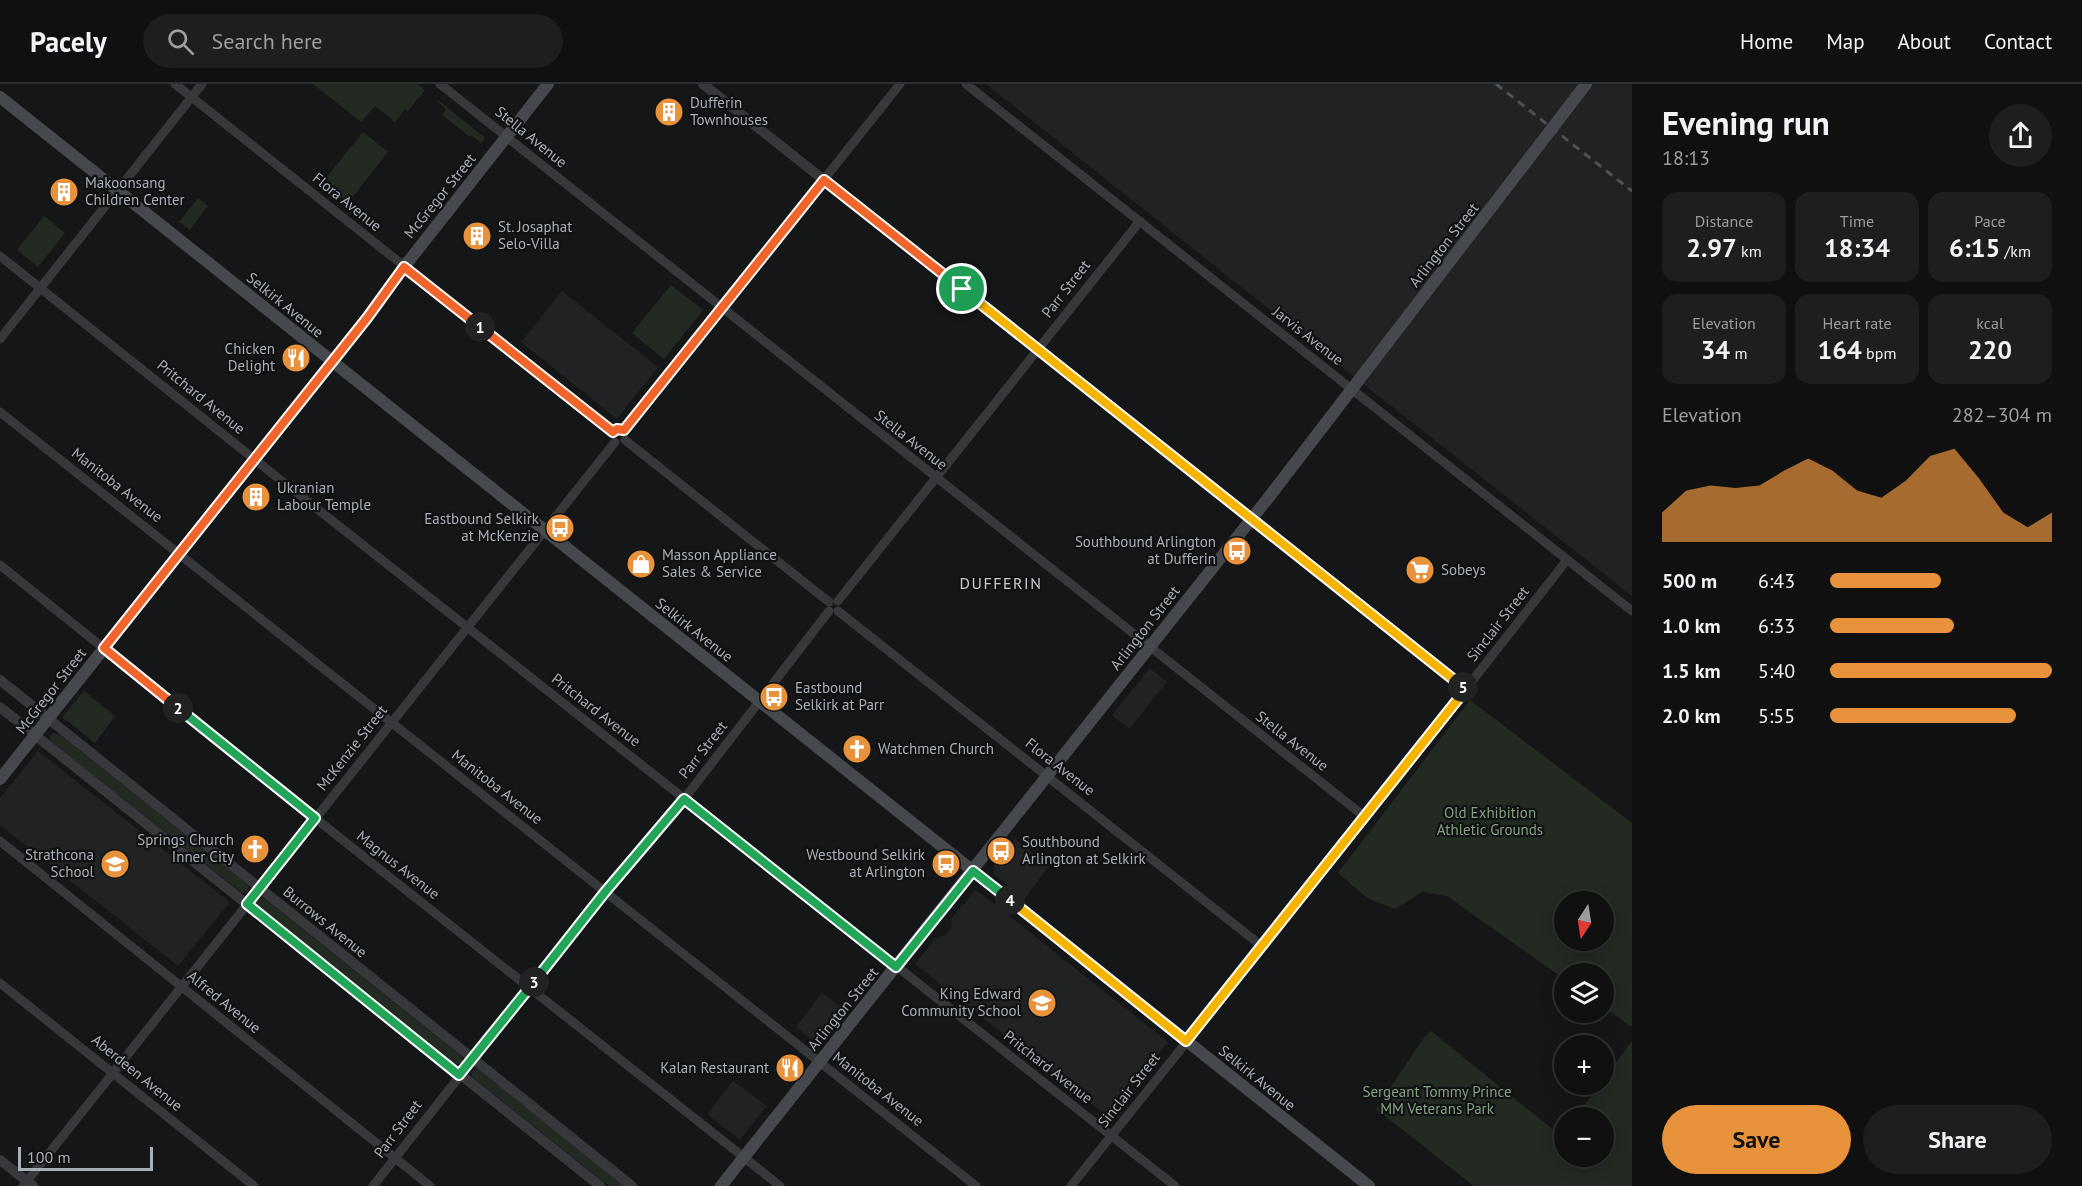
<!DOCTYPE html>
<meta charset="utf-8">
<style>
body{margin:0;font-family:"PT Sans",sans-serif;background:#1e1e1f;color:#f1f3f6;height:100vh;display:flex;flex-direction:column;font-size:22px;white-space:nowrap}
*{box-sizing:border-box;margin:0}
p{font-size:20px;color:#9c9d9f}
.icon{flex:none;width:33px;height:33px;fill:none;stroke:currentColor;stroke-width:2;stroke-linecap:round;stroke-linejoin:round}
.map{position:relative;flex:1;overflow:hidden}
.drawer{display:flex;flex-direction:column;background:#101011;width:450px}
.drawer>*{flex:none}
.needle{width:39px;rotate:192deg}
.controls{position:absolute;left:1554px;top:807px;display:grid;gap:12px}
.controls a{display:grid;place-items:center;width:60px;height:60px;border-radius:50%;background:#101011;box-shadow:0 3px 15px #0003,0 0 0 2px #303031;font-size:30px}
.scale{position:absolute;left:18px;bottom:15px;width:135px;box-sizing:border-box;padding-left:6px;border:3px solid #a8afb7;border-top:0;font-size:16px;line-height:21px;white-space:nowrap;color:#a8afb7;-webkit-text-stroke:4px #101112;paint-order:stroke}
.pin{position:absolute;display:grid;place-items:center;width:51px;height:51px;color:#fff;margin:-26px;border:3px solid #fff;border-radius:50%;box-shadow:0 2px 6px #0007}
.km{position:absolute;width:30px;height:30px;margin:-15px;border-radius:50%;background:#222;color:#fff;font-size:16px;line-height:30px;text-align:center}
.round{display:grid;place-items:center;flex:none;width:63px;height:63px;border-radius:32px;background:#1e1e1f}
.headline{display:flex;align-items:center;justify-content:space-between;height:102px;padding:0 30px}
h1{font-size:33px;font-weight:700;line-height:45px}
.metrics{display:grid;grid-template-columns:repeat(3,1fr);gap:9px;height:102px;padding:6px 30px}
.metrics div{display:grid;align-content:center;border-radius:15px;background:#1e1e1f;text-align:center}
.metrics b{font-size:26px;font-weight:700}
.metrics small{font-size:16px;font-weight:400}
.metrics p{font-size:16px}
.chart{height:168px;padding:12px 30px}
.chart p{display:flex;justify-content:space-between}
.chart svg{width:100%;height:108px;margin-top:6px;fill:#e8923c;opacity:.7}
.action{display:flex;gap:12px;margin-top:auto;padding:12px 30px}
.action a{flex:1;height:69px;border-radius:36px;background:#e8923c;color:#111;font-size:24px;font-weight:700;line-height:69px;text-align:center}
.action a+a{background:#1e1e1f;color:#f1f3f6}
ul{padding:0 30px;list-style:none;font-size:20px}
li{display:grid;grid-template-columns:96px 72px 1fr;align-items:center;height:45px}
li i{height:15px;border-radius:8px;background:#e8923c}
header{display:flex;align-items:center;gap:36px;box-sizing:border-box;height:84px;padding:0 30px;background:#101011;border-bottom:2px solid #303031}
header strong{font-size:28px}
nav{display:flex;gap:33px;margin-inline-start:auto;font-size:21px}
.search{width:420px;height:54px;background:#1e1e1f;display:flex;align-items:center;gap:15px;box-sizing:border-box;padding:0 21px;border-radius:33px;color:#9c9d9f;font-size:22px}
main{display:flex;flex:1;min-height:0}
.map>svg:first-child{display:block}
</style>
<header>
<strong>Pacely</strong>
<div class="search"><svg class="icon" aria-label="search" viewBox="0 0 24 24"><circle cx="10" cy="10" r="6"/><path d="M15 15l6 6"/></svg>Search here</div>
<nav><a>Home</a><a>Map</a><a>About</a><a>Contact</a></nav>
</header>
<main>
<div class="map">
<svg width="1632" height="1102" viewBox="0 0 1632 1102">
<rect width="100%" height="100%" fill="#151617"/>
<!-- built -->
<g fill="#212224">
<path d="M 986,0 L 1632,0 L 1632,512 L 1357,295 Z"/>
<path d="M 562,207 L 658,283 L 617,335 L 521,258 Z"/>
<path d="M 1150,584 L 1167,598 L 1129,645 L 1112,631 Z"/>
<path d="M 38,667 L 230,818 L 178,882 L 0,741 L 0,714 Z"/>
<path d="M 1015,755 L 1049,782 L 1025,814 L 993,790 L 994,782 Z"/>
<path d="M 974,807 L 978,807 L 1168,958 L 1108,1033 L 915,880 L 937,853 L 945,852 L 952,843 L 951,835 Z"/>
<path d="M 822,909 L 846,927 L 817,960 L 796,943 Z"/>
<path d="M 733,997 L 767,1022 L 740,1056 L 707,1030 Z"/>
</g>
<!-- green -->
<g fill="#222a22" fill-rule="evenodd">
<path d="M 313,0 L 417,0 L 425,6 L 408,27 L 405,25 L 395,38 L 375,22 L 361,38 Z"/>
<path d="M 438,16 L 485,54 L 481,59 L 471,51 L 470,53 L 442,31 L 446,25 L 437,17 Z"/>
<path d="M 363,48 L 388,68 L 348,119 L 322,99 Z"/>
<path d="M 198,114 L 208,122 L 190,146 L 179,138 Z"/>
<path d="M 44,132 L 65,149 L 38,183 L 17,166 Z"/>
<path d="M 671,201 L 703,226 L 664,275 L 632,249 Z"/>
<path d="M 84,607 L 115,632 L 95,659 L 62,633 Z"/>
<path d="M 1470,616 L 1632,739 L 1632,943 L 1604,923 L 1604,890 L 1564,890 L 1564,895 L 1447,812 L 1422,808 L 1395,825 L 1367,814 L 1338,789 ZM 1564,818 L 1604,818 L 1604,856 L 1564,856 Z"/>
<path d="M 53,649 L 60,651 L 248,801 L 249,807 L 242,809 L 53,659 L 49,653 Z"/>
<path d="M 260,814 L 265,815 L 461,972 L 463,976 L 462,979 L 455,980 L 258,823 L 256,818 Z"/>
<path d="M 1431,947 L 1561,1052 L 1564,1048 L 1564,1072 L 1604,1072 L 1604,1034 L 1575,1033 L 1600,1001 L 1604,1000 L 1604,995 L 1632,957 L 1632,1102 L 1474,1102 L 1376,1025 L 1425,952 Z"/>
<path d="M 476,984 L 626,1102 L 609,1102 L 472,993 L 471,988 Z"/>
</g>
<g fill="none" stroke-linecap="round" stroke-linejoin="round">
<!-- minor -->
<g stroke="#37383c" stroke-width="9">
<path d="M 175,0 L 613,348"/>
<path d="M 440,0 L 1365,733"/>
<path d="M 966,0 L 1632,527"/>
<path d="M 0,172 L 254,375 L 1175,1102"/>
<path d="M 0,255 L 202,0"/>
<path d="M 0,328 L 976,1102"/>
<path d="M 624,346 L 900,0"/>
<path d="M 625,356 L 829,518"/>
<path d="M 1251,435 L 1466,606"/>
<path d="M 0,481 L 325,742 L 780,1102"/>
<path d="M 838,517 L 1140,137"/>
<path d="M 838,527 L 1263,863"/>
<path d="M 0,757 L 430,1102"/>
<path d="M 0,899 L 254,1102"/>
<path d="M 23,1102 L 615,358"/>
<path d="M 373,1102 L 598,817 L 684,715 L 829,527"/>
<path d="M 1071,1102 L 1263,863 L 1567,476"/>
</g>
<!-- tertiary -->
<g stroke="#37383c" stroke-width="10">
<path d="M 703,0 L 1251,435"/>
<path d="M 0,596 L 632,1102"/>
<path d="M 0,623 L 600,1102"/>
<path d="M 0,1076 L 33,1102"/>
</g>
<!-- secondary -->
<g stroke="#45484c" stroke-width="12">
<path d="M 0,13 L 1369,1102"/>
<path d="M 0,695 L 367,234 L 404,183 L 548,0"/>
<path d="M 721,1102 L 1269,413"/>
</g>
<!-- rail -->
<path stroke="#4e5155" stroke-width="3" stroke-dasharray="8 6" stroke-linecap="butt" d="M 1496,0 L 1632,107"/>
<!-- secondary-bridge -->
<path stroke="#45484c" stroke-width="12" d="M 1269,413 L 1586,0"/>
</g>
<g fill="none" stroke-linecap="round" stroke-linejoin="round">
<!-- split-1 casing -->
<g stroke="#fff" stroke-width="12">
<path id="split-1" d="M 480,243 L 613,348 L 617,345 L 624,346 L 824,96 L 962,205"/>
</g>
<!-- split-2 casing -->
<g stroke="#fff" stroke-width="12">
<path id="split-2" d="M 178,624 L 104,564 L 367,234 L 404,183 L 480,243"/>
</g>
<!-- split-3 casing -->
<g stroke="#fff" stroke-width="12">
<path id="split-3" d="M 178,624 L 315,734 L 247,820 L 459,991 L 534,898"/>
</g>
<!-- split-4 casing -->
<g stroke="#fff" stroke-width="12">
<path id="split-4" d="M 534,898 L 605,808 L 684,715 L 896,883 L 973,787 L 1010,816"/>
</g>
<!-- split-5 casing -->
<g stroke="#fff" stroke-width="12">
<path id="split-5" d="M 1010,816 L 1186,957 L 1458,615 L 1466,606 L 1463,603"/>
</g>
<!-- split-6 casing -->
<g stroke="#fff" stroke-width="12">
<path id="split-6" d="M 962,205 L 1463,603"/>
</g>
<!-- split-1 -->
<use href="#split-1" stroke="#f0652b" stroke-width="8"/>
<!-- split-2 -->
<use href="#split-2" stroke="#f0652b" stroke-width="8"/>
<!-- split-3 -->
<use href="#split-3" stroke="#22a559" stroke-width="8"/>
<!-- split-4 -->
<use href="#split-4" stroke="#22a559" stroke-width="8"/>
<!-- split-5 -->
<use href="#split-5" stroke="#f5b400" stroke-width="8"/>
<!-- split-6 -->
<use href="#split-6" stroke="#f5b400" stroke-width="8"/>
</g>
<!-- icons -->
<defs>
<g id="building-disc" transform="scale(1.5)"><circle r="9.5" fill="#e8923c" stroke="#101112"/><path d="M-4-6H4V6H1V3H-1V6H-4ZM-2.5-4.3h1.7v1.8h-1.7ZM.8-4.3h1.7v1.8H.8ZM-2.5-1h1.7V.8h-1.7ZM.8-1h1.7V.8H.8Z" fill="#fff"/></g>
<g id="restaurant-disc" transform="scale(1.5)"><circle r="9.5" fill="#e8923c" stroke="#101112"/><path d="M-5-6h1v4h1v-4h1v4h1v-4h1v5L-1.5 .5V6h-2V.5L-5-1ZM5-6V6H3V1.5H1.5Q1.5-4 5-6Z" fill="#fff"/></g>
<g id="bus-disc" transform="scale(1.5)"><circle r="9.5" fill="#e8923c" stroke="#101112"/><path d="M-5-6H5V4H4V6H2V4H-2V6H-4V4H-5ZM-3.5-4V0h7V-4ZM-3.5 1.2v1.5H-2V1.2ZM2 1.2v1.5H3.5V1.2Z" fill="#fff"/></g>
<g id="shop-disc" transform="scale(1.5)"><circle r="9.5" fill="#e8923c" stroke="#101112"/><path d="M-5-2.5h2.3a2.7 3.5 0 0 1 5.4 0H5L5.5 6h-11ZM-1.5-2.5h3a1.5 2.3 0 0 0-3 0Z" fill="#fff"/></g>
<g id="supermarket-disc" transform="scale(1.5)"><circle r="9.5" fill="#e8923c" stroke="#101112"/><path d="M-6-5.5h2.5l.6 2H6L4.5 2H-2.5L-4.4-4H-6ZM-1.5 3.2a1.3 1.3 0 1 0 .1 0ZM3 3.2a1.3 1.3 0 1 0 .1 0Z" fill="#fff"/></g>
<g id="church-disc" transform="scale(1.5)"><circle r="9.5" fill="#e8923c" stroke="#101112"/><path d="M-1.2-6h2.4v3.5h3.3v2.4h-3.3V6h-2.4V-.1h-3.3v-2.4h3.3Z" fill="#fff"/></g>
<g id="school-disc" transform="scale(1.5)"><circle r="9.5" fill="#e8923c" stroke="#101112"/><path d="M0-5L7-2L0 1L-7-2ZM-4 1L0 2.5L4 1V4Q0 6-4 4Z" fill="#fff"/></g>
</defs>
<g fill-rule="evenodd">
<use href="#building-disc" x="669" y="28"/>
<use href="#building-disc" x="64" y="108"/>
<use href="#building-disc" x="477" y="152"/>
<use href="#restaurant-disc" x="296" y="274"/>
<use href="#building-disc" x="256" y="413"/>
<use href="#bus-disc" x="560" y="444"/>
<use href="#bus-disc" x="1237" y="467"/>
<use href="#shop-disc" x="641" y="480"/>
<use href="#supermarket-disc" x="1420" y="486"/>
<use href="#bus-disc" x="774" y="613"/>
<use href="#church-disc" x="857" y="665"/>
<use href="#church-disc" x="255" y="765"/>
<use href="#bus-disc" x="1001" y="767"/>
<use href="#school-disc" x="115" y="780"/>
<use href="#bus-disc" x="946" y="780"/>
<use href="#school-disc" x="1042" y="919"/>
<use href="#restaurant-disc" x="790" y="984"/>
</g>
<g text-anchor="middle" stroke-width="4.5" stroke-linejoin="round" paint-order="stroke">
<!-- poi labels -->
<g font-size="15" fill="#a8afb7" stroke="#101112" text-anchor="start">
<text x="690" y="24">Dufferin<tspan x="690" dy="17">Townhouses</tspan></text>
<text x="85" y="104">Makoonsang<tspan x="85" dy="17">Children Center</tspan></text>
<text x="498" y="148">St. Josaphat<tspan x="498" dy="17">Selo-Villa</tspan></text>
<text x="275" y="270" text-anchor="end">Chicken<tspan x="275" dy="17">Delight</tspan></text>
<text x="277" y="409">Ukranian<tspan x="277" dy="17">Labour Temple</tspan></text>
<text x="539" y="440" text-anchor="end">Eastbound Selkirk<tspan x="539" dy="17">at McKenzie</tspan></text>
<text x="1216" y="463" text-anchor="end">Southbound Arlington<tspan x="1216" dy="17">at Dufferin</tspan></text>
<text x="662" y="476">Masson Appliance<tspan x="662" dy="17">Sales &amp; Service</tspan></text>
<text x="1441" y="491">Sobeys</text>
<text x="795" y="609">Eastbound<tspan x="795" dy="17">Selkirk at Parr</tspan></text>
<text x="878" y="670">Watchmen Church</text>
<text x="234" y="761" text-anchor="end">Springs Church<tspan x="234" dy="17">Inner City</tspan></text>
<text x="1022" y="763">Southbound<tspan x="1022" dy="17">Arlington at Selkirk</tspan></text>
<text x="94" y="776" text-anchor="end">Strathcona<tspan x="94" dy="17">School</tspan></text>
<text x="925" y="776" text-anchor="end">Westbound Selkirk<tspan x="925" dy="17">at Arlington</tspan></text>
<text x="1021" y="915" text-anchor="end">King Edward<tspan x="1021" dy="17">Community School</tspan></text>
<text x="769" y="989" text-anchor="end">Kalan Restaurant</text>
</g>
<!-- street labels -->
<g font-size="15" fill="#a8afb7" stroke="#101112">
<text transform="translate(531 53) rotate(39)" y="5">Stella Avenue</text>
<text transform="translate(440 112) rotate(-51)" y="5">McGregor Street</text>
<text transform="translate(347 118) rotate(39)" y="5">Flora Avenue</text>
<text transform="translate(1444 161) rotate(-52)" y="5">Arlington Street</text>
<text transform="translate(1066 205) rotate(-52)" y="5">Parr Street</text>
<text transform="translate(285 221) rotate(39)" y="5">Selkirk Avenue</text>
<text transform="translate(1308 252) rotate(38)" y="5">Jarvis Avenue</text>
<text transform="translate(201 313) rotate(39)" y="5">Pritchard Avenue</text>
<text transform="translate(911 356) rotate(38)" y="5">Stella Avenue</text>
<text transform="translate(117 401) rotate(38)" y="5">Manitoba Avenue</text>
<text transform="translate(1498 540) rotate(-52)" y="5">Sinclair Street</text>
<text transform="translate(1145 544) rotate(-52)" y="5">Arlington Street</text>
<text transform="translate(694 546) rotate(38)" y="5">Selkirk Avenue</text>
<text transform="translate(51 607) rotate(-52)" y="5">McGregor Street</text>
<text transform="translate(596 626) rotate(38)" y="5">Pritchard Avenue</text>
<text transform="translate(1292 657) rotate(38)" y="5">Stella Avenue</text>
<text transform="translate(352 664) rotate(-52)" y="5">McKenzie Street</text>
<text transform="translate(703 666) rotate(-52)" y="5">Parr Street</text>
<text transform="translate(1060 683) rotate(38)" y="5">Flora Avenue</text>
<text transform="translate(497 703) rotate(38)" y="5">Manitoba Avenue</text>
<text transform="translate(398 781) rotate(38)" y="5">Magnus Avenue</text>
<text transform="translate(325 838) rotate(39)" y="5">Burrows Avenue</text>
<text transform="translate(224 918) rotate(39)" y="5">Alfred Avenue</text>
<text transform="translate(843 925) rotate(-51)" y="5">Arlington Street</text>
<text transform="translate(1048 983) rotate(38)" y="5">Pritchard Avenue</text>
<text transform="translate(137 989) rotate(39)" y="5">Aberdeen Avenue</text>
<text transform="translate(1257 994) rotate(39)" y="5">Selkirk Avenue</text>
<text transform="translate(878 1005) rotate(38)" y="5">Manitoba Avenue</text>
<text transform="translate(1129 1006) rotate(-52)" y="5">Sinclair Street</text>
<text transform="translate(398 1045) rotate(-53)" y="5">Parr Street</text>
</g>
<!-- park labels -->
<g font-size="15" fill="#83a180" stroke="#101112">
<text x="1490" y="734">Old Exhibition<tspan x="1490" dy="17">Athletic Grounds</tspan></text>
<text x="1437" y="1013">Sergeant Tommy Prince<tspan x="1437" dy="17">MM Veterans Park</tspan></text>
</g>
<!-- neighbourhood labels -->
<g font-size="16" letter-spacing="1.5" fill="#c9cdd3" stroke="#101112">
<text x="1001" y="505">DUFFERIN</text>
</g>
</g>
</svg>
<div class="controls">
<a><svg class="needle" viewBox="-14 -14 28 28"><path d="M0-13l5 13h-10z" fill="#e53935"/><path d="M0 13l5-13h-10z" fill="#9c9d9f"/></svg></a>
<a><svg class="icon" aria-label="layers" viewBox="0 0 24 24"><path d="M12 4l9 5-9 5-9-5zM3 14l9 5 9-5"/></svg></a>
<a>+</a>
<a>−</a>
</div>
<div class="scale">100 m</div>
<div class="pin" style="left:962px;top:205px;background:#1e9e55"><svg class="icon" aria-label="arrive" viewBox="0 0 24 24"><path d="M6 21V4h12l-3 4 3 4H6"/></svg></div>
<b class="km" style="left:480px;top:243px">1</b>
<b class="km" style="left:178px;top:624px">2</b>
<b class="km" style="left:534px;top:898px">3</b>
<b class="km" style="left:1010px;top:816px">4</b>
<b class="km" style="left:1463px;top:603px">5</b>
</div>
<section class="drawer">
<div class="headline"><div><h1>Evening run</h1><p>18:13</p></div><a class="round"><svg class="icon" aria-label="share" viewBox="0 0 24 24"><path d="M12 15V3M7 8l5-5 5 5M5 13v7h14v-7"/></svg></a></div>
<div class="metrics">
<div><p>Distance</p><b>2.97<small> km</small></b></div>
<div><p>Time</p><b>18:34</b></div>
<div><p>Pace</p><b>6:15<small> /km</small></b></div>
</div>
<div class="metrics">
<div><p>Elevation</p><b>34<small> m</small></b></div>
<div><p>Heart rate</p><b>164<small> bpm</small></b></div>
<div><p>kcal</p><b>220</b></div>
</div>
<div class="chart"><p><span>Elevation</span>282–304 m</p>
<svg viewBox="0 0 160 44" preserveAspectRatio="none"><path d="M0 44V32L10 23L20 21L30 22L40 21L50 15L60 10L70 15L80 23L90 26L100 19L110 9L120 6L130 18L140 32L150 38L160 32V44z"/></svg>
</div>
<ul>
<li><b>500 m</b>6:43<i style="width:50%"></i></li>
<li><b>1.0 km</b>6:33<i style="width:56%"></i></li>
<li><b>1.5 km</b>5:40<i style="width:100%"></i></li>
<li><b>2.0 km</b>5:55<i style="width:84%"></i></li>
</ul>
<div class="action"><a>Save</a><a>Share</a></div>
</section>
</main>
